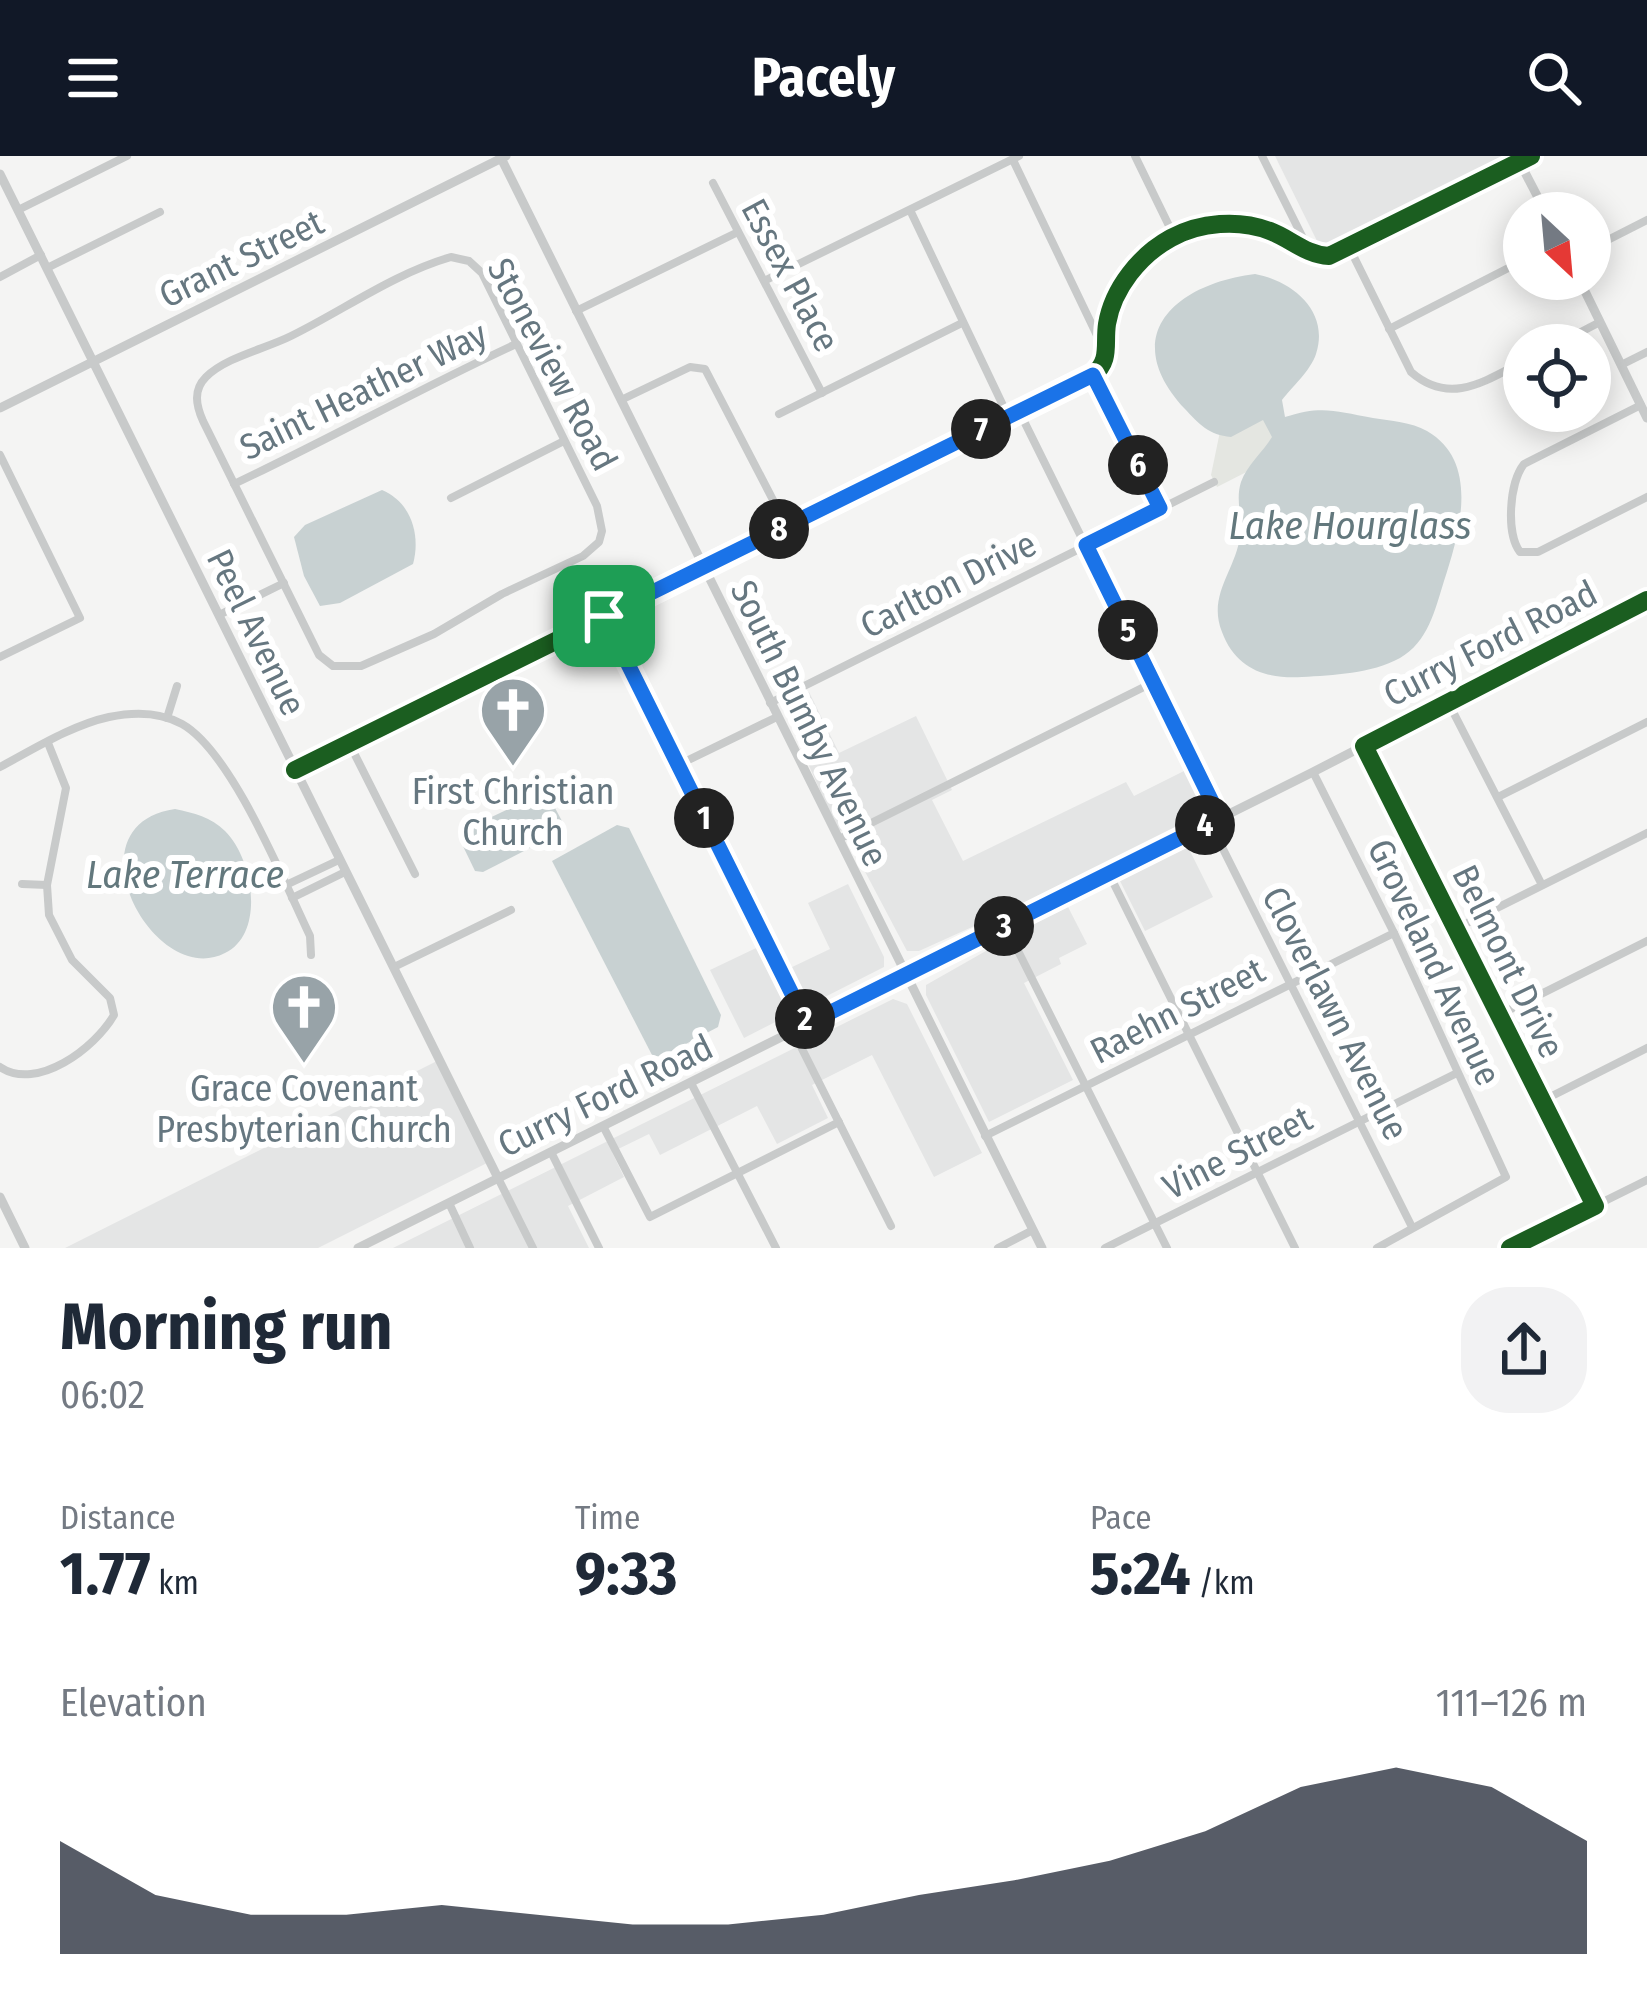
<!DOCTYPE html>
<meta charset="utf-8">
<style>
body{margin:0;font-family:"Fira Sans Condensed",sans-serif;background:#f2f2f3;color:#1f2937;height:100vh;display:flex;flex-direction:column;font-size:45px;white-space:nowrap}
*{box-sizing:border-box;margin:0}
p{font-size:39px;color:#747a83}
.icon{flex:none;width:66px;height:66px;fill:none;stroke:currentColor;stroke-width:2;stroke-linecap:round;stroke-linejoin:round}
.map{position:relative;height:1092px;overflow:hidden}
.drawer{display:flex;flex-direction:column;background:#fff;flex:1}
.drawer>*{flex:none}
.needle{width:78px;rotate:154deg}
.fabs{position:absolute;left:1503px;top:36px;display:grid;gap:24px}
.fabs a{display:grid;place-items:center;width:108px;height:108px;border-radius:50%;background:#fff;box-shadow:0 6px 30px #0003;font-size:60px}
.pin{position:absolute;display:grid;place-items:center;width:102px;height:102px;color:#fff;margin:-51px;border-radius:24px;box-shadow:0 6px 18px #0006}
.km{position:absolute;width:60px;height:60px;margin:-30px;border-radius:50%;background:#222;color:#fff;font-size:33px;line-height:60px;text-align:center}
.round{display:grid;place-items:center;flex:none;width:126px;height:126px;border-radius:48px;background:#f2f2f3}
.overview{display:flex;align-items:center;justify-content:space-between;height:204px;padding:0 60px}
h1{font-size:66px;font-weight:700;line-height:90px}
.figures{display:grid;grid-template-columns:repeat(3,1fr);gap:18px;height:204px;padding:12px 60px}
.figures div{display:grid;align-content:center}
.figures b{font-size:60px;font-weight:700}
.figures small{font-size:33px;font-weight:400}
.figures p{font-size:33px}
.chart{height:336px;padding:24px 60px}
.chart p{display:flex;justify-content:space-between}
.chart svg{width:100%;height:216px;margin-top:12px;fill:#111827;opacity:.7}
header{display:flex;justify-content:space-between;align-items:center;height:156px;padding:0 60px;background:#111827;color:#fff;font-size:54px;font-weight:700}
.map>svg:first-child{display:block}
</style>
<header><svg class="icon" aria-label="menu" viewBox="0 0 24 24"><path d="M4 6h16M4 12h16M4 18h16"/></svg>Pacely<svg class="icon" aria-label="search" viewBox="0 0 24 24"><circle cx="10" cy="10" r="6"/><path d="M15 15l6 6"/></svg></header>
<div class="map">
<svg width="1647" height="1092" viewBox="0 0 1647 1092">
<rect width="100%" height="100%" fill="#f4f4f3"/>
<!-- built -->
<g fill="#e4e5e5">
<path d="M 1275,0 L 1506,0 L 1320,91 Z"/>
<path d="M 809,536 L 839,597 L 916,560 L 952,634 L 932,644 L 963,705 L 1126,626 L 1134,640 L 1188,613 L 1210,657 L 1021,749 L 919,795 L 907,795 L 843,674 L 838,675 L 782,549 Z"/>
<path d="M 1187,689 L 1213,741 L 1145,775 L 1119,723 Z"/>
<path d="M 848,728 L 884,801 L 884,811 L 744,882 L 710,814 L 773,784 L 788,813 L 830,793 L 808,747 Z"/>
<path d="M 1067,749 L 1087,788 L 1059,802 L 1061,808 L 1024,827 L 1073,924 L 989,966 L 926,839 L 926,829 Z"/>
<path d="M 893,843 L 907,848 L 982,997 L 934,1021 L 872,899 L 812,929 L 828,962 L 777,988 L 757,950 L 660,999 L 649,978 L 612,996 L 624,1021 L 568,1050 L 589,1092 L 393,1092 Z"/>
<path d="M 439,904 L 489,1006 L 318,1092 L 65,1092 Z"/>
</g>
<!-- green -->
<path fill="#e4e6e1" d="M 1236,198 L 1284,297 L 1217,331 L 1211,319 Z"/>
<!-- water -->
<g fill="#c8d1d2">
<path d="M 1255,118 C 1292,125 1330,155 1316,198 C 1311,214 1292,231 1282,244 L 1285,261 C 1321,249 1336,255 1373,262 C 1391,265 1411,266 1427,275 C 1481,306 1459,379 1444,425 C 1435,454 1428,486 1400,502 C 1371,518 1333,519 1302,521 C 1265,523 1236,513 1222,476 C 1207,439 1236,414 1240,380 C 1243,362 1235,345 1241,326 C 1247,309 1263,296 1272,281 L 1263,264 L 1231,281 C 1209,279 1199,268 1185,253 C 1117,180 1175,128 1255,118 Z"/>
<path d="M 382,334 C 411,346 421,379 413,408 L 340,447 L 320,450 L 304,420 L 294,381 L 305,369 Z"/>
<path d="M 546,635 L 563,667 L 559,677 L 483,716 L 475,715 L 460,684 L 462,675 Z"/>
<path d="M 175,653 C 194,657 211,661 225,675 C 253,702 266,777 225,797 C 154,834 66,669 175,653 Z"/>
<path d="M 617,669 L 629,672 L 721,859 L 718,871 L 661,901 L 652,899 L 552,705 Z"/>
</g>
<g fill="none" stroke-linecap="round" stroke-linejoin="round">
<!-- minor -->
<g stroke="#c8caca" stroke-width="8">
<path d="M 1135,0 L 1174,80"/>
<path d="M 1262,0 L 1310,96"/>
<path d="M 1013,4 L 1105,196"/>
<path d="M 713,27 L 822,237"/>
<path d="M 18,54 L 127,0"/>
<path d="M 910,54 L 1008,260"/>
<path d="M 1349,91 L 1411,216 C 1450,250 1485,225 1524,205"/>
<path d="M 1590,93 L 1647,64"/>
<path d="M 451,101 L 469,105 L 482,117 L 597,350 L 602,375 L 599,386 L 583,400 L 502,438 L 434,478 L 361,510 L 333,510 L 319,499 L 203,265 C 196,249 193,234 206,221 C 226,201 265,193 291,180 C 344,154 393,118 451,101 Z"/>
<path d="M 47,112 L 160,56"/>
<path d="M 0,121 L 41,99"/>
<path d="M 766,124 L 1019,0"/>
<path d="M 576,155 L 738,76"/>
<path d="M 1389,173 L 1524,104"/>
<path d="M 1556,189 L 1600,166"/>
<path d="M 1621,209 L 1647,196"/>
<path d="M 1093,219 L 1160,352"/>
<path d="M 621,244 L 690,211 L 705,213 L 786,369"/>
<path d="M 1641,249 L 1524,308 C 1509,327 1506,378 1520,396 L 1538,396 L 1647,341"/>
<path d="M 1019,255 L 1220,662"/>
<path d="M 779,258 L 962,167"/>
<path d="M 0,299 L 80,462 L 0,501"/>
<path d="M 234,328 C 329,283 421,232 516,188"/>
<path d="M 451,342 L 564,285"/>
<path d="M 219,459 L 284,427"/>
<path d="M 605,460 L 807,868"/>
<path d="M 1448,546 L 1542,729"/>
<path d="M 770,547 L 1214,326"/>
<path d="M 167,562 L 177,530"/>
<path d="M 349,587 L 415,718"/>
<path d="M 1364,590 L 1595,1050"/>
<path d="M 678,609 L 777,561"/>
<path d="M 0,611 C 34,593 72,569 109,561 C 133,556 160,556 182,568 C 232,596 284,726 310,780 L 311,799"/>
<path d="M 1313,616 L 1394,777 L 1506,1021 L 1377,1092"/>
<path d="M 1498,641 L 1647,566"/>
<path d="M 1210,667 L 1412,1071"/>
<path d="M 839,683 L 1154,526"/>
<path d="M 1109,718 L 1295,1092"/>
<path d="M 22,728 L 47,729"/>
<path d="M 286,729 L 339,704"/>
<path d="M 292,742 L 345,716"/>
<path d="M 1005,769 L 1167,1092"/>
<path d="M 1457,772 L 1647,677"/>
<path d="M 394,811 L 511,754"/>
<path d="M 1499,859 L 1647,785"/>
<path d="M 793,875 L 891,1070"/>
<path d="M 0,911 C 37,936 95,892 114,859 L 110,842 L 72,804 L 49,759 L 47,729 L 66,632 L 48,587"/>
<path d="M 691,927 L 776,1092"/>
<path d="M 1542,945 L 1647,892"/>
<path d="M 603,970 L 650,1061 L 839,966"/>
<path d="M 985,980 L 1394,777"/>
<path d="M 551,996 L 599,1092"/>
<path d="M 498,1022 L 533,1092"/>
<path d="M 449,1047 L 470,1092"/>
<path d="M 998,1092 L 1033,1074"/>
<path d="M 1105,1092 L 1457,917"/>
<path d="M 1510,1092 L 1647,1024"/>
</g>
<!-- tertiary -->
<g stroke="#c8caca" stroke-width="9">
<path d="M 500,0 L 1042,1092"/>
<path d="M 1518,3 L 1546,57"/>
<path d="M 0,18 L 498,1022"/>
<path d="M 1579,123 L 1647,262"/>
<path d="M 0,252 L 506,0"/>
<path d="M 295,614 L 1093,219 C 1111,205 1104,188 1107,168 C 1113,132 1140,99 1171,82 C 1200,66 1239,63 1270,75 C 1291,83 1306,99 1329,100 L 1531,0"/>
<path d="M 0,1041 L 25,1092"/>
<path d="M 358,1092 L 1313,616 L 1647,444"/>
</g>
<!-- cycleway casing -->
<g stroke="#fff" stroke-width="26">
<g id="cycleway">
<path d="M 295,614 L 1093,219 C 1111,205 1104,188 1107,168 C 1113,132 1140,99 1171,82 C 1200,66 1239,63 1270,75 C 1291,83 1306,99 1329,100 L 1531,0"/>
<path d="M 1510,1092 L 1595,1050 L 1364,590 L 1647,444"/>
</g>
</g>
<!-- cycleway -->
<use href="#cycleway" stroke="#1b5e20" stroke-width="18"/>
</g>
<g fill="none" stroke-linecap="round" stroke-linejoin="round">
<!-- route casing -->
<g stroke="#fff" stroke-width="24">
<path id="route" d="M 1093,219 L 1160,352 L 1086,389 L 1220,662 L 807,868 L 604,460 Z"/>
</g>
<!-- route -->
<use href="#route" stroke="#1a73e8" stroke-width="15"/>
</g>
<!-- icons -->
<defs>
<g id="church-pin" transform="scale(3.45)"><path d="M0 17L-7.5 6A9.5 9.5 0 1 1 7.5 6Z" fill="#98a3a8" stroke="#fff"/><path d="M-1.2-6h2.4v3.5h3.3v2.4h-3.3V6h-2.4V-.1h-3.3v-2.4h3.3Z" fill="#fff"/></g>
</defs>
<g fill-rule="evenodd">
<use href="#church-pin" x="513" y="554"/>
<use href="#church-pin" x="304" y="851"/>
</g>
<g text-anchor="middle" stroke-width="12" stroke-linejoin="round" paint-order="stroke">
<!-- street labels -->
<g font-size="36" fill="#667780" stroke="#fff">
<text transform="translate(241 102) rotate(-26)" y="13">Grant Street</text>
<text transform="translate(791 119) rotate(62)" y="13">Essex Place</text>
<text transform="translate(553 208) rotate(62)" y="13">Stoneview Road</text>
<text transform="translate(363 234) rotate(-26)" y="13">Saint Heather Way</text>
<text transform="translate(948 428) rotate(-27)" y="13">Carlton Drive</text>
<text transform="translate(257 476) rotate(64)" y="13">Peel Avenue</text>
<text transform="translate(1490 487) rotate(-27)" y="13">Curry Ford Road</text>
<text transform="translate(810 567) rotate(64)" y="13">South Bumby Avenue</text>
<text transform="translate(1509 805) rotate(64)" y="13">Belmont Drive</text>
<text transform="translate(1435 806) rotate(65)" y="13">Groveland Avenue</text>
<text transform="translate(1177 854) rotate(-27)" y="13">Raehn Street</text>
<text transform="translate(1336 857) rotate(63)" y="13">Cloverlawn Avenue</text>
<text transform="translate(605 939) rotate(-26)" y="13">Curry Ford Road</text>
<text transform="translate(1237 996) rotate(-27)" y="13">Vine Street</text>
</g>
<!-- poi labels -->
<g font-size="36" fill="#667780" stroke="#fff">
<text x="513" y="648">First Christian<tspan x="513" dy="41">Church</tspan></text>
<text x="304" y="945">Grace Covenant<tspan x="304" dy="41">Presbyterian Church</tspan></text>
</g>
<!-- water labels -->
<g font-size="39" font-style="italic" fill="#63787d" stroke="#fff">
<text x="1350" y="383">Lake Hourglass</text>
<text x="185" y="732">Lake Terrace</text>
</g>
</g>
</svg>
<div class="fabs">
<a><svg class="needle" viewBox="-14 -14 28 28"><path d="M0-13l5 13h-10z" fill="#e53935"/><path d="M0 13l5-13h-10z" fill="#747a83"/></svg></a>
<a><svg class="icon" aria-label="locate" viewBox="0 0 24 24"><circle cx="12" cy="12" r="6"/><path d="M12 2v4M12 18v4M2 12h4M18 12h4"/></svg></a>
</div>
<div class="pin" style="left:604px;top:460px;background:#1e9e55"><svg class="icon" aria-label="arrive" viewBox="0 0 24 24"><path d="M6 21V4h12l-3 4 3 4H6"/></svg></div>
<b class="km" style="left:704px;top:662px">1</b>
<b class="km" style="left:805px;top:863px">2</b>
<b class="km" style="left:1004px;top:770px">3</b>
<b class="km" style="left:1205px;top:669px">4</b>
<b class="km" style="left:1128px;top:474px">5</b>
<b class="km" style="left:1138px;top:309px">6</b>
<b class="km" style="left:981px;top:273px">7</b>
<b class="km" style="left:779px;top:373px">8</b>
</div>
<section class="drawer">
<div class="overview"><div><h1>Morning run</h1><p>06:02</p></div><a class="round"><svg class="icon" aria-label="share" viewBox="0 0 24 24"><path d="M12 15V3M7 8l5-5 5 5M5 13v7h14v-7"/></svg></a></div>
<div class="figures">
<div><p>Distance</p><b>1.77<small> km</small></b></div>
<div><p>Time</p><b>9:33</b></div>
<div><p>Pace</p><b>5:24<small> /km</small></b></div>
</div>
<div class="chart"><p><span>Elevation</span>111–126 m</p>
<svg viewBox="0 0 160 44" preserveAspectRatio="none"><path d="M0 44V21L10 32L20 36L30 36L40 34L50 36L60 38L70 38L80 36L90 32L100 29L110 25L120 19L130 10L140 6L150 10L160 21V44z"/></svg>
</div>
</section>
